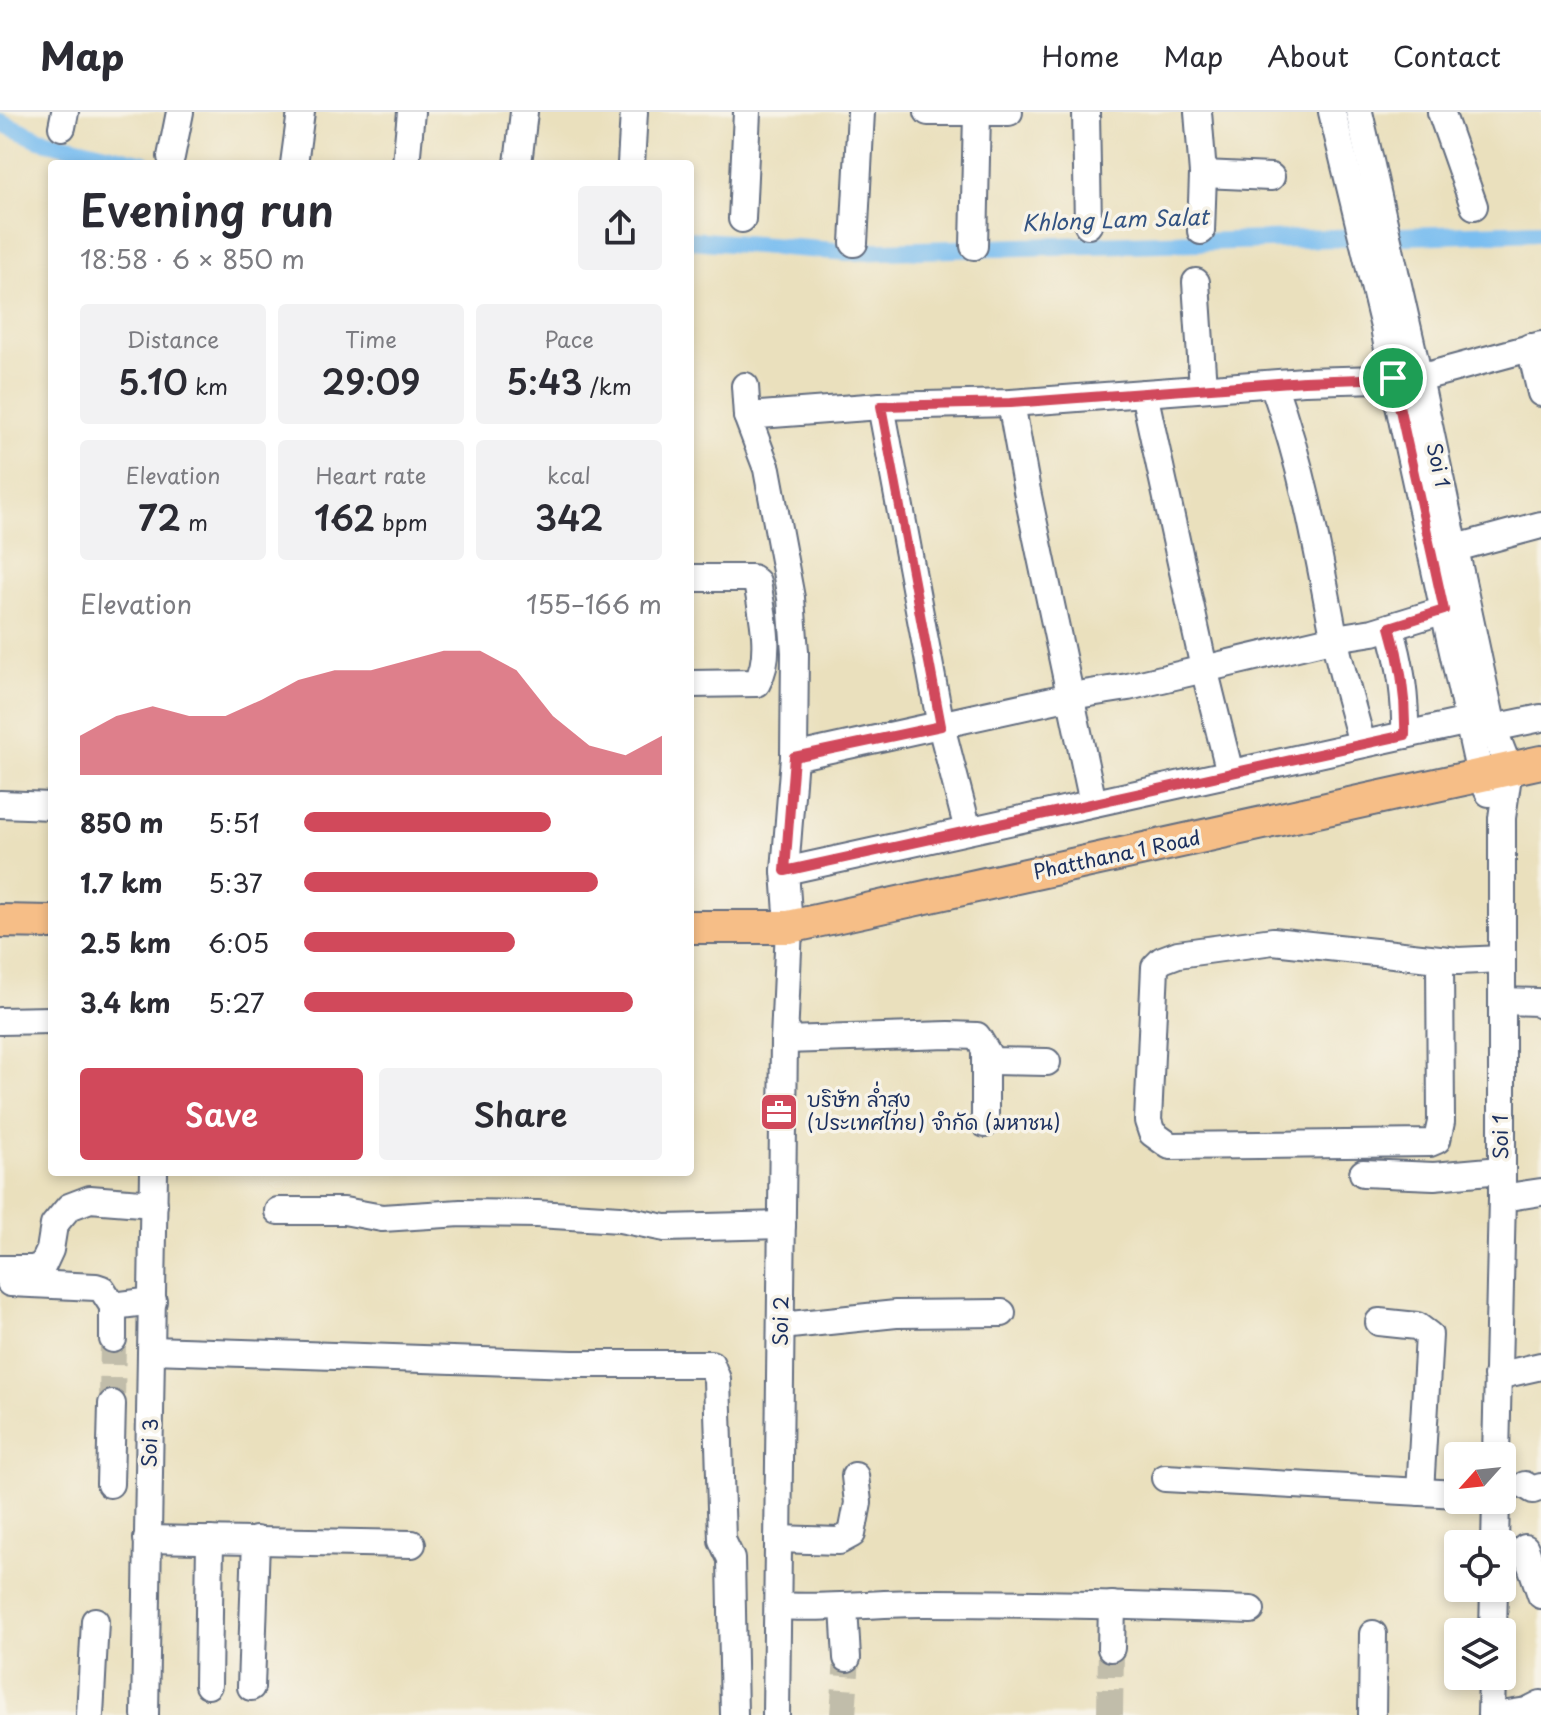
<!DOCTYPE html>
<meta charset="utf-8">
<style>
body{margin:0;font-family:"Playpen Sans","Playpen Sans Thai",sans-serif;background:#f2f2f3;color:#2b2b33;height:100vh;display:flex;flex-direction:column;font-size:30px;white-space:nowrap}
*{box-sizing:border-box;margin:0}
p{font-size:26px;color:#7c7c81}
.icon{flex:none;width:44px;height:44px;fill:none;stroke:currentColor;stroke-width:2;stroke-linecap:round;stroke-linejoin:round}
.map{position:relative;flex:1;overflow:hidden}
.side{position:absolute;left:48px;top:48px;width:646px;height:1016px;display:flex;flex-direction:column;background:#fff;border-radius:8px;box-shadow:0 4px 12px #0003}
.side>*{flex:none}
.needle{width:52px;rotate:243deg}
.fabs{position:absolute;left:1444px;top:1330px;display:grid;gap:16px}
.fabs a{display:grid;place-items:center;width:72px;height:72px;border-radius:8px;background:#fff;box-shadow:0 4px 12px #0003;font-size:40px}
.pin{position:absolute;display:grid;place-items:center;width:68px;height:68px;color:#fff;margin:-34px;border:4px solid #fff;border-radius:50%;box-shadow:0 2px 8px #0007}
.round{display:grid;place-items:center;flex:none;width:84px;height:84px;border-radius:8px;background:#f2f2f3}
.head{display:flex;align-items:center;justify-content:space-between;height:136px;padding:0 32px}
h1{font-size:44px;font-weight:600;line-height:60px}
.metrics{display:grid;grid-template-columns:repeat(3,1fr);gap:12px;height:136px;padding:8px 32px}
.metrics div{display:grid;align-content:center;border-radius:8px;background:#f2f2f3;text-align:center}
.metrics b{font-size:34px;font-weight:600}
.metrics small{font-size:22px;font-weight:400}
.metrics p{font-size:22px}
.chart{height:224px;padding:16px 32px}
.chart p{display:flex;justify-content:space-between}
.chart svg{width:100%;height:144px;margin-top:8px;fill:#d1495b;opacity:.7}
.button{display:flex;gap:16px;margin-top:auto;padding:16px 32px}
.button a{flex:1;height:92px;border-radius:8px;background:#d1495b;color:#fff;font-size:32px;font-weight:600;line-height:92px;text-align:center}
.button a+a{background:#f2f2f3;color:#2b2b33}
ul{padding:0 32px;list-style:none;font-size:26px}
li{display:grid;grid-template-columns:128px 96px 1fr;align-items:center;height:60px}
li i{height:20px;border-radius:10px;background:#d1495b}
header{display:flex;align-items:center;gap:48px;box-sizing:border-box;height:112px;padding:0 40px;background:#fff;border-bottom:2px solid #e1e1e2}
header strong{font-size:38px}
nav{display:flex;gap:44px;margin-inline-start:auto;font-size:28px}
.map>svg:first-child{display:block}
</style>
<header>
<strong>Map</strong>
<nav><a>Home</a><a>Map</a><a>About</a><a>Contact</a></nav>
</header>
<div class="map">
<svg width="1541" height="1603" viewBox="0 0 1541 1603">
<rect width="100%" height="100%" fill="#f7f3e8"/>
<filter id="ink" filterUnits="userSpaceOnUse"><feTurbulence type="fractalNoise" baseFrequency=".0125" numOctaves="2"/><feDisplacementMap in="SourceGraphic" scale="16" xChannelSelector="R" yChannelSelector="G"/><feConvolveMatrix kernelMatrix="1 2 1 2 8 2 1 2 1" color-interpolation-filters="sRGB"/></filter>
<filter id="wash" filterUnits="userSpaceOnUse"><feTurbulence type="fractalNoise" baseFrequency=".006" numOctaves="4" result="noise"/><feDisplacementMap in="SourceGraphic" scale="32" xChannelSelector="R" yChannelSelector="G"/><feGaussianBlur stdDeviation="1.8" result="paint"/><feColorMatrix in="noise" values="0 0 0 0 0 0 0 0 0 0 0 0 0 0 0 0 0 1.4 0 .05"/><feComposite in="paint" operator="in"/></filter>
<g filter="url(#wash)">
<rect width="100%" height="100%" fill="#eae0bd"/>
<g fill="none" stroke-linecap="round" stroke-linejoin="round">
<!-- canal -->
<g stroke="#7abef0" stroke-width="18">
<path d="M 0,10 L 39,27 L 144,52"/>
<path d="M 690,128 L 849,140 L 1541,120"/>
</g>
</g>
</g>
<g filter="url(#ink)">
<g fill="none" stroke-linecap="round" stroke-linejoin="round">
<!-- minor-tunnel -->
<g stroke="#c1bdaa" stroke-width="26" stroke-dasharray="26 13" stroke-linecap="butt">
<path d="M 112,1292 L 113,1227"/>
<path d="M 843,1603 L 847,1546"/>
<path d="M 1110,1603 L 1111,1536"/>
</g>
<!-- minor casing -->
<g stroke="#636d7f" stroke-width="30">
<g id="minor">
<path d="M 928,0 L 1009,0"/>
<path d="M 1086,0 L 1088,113"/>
<path d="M 1198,0 L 1203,62 L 1201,119"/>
<path d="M 1332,0 L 1384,215 L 1393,266 L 1480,663 L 1489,681"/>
<path d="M 1359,0 L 1419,266 L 1493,616 L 1509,657 L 1502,706 L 1502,1086 L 1496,1344"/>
<path d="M 1441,0 L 1474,94"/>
<path d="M 62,15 L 65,0"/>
<path d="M 171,45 L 180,0"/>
<path d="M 294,52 L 301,0"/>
<path d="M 406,52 L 411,0"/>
<path d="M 518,52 L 524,0"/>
<path d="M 631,52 L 634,0"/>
<path d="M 1203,62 L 1271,65"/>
<path d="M 742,107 L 747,0"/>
<path d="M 854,131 L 861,0"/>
<path d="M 974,134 L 977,1"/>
<path d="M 1196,170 L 1203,276"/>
<path d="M 1530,235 L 1541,281"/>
<path d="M 1273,272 C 1303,355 1318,438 1334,524 C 1341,560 1353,596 1362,632"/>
<path d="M 745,274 L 747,304 L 767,357 L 791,486 L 795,540 L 794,645 L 785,759 L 789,815 L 784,928 L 776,1603"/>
<path d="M 1144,281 L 1204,556 L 1230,661"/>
<path d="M 1011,291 L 1027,379 L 1093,691"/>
<path d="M 881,294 L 941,614 L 968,718"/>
<path d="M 747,304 L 881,294 L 1011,291 L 1304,269 L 1419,266 L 1541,233"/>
<path d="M 1456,436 L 1541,413"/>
<path d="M 690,466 L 752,466 L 757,470 C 762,501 773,543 757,571 L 690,572"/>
<path d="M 1390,515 C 1401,551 1406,585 1405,623"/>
<path d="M 794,645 L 1071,584 L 1128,575 L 1335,526 L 1373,520 L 1461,493"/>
<path d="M 0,692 L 52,694"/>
<path d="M 785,759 L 1469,609 L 1493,616 L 1541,606"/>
<path d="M 1440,847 L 1441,1010 L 1437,1028 L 1430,1031 L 1170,1034 L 1152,1021 L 1148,1009 L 1155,855 L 1162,848 L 1178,842 L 1273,829 L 1458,849 L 1502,847"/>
<path d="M 1502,889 L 1538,890 L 1541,893"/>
<path d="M 0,909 L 52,908"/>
<path d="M 784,928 L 949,923 L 977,924 L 992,949 L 1047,950"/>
<path d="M 985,1012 L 985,941"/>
<path d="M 1363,1061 L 1434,1064 L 1501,1058"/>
<path d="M 1502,1086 L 1541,1080"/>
<path d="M 278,1099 L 344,1099 L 382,1106 L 461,1101 L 537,1102 L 620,1107 L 665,1116 L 782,1113"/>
<path d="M 0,1157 L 33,1157 L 43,1153 L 50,1138 L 54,1113 L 69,1095 L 90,1087 L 154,1092"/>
<path d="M 10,1171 L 96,1175 L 102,1177 L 113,1194 L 153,1189"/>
<path d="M 1379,1210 L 1417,1214 L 1429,1223 L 1420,1380"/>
<path d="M 781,1214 L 896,1202 L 1002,1201"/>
<path d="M 113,1227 L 113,1194"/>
<path d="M 152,1238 L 573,1252 L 711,1252 L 717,1267 L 722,1428 L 731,1447 L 734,1603"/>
<path d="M 1497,1264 L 1541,1254"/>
<path d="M 1165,1366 L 1458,1382"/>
<path d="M 110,1372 L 112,1292"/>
<path d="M 1525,1373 L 1533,1378 L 1541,1375"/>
<path d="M 147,1427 L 412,1432"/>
<path d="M 778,1427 L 839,1429 L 852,1422 L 858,1391 L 855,1364"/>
<path d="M 1495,1432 L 1496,1388"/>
<path d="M 1525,1436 L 1541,1483"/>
<path d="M 778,1494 C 827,1497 876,1491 925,1491 C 1034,1491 1142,1494 1251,1498"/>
<path d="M 844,1495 L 847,1546"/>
<path d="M 1493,1520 L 1494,1476"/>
<path d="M 1111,1536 L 1112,1493"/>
<path d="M 208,1573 L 210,1428"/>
<path d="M 251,1575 L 256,1428"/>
<path d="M 90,1603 L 95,1509"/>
<path d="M 145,1603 L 154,1060"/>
<path d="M 1372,1603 L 1373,1522"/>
<path d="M 1491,1603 L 1492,1564"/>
<path d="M 1501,1603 L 1527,1599 L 1541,1592"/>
</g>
</g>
<!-- major casing -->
<g stroke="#636d7f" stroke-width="36">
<g id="major">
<path d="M 0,809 L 52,810"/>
<path d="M 690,815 L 789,815 L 1541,650"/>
</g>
</g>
<!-- minor -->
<use href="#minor" stroke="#fff" stroke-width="26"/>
<!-- major -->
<use href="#major" stroke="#f6be87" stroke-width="32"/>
</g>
</g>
<g fill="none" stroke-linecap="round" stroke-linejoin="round" filter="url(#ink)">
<!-- route casing -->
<g stroke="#fff" stroke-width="16">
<path id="route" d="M 1393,266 L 1444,498 L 1390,515 C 1401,551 1406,585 1405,623 L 785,759 L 794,645 L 941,614 L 881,294 L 1011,291 L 1304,269 Z"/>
</g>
<!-- route -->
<use href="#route" stroke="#d1495b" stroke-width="10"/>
</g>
<!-- icons -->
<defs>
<g id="office-square" transform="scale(2)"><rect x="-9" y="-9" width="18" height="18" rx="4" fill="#d1495b" stroke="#f7f3e8"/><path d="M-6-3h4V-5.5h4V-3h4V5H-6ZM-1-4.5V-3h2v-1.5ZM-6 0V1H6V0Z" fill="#fff"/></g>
</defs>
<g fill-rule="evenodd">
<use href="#office-square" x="779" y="1000"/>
</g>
<g text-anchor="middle" stroke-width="7" stroke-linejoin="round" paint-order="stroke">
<!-- street labels -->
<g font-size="20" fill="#1b2f5e" stroke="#f7f3e8">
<text transform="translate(1438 353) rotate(78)" y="7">Soi 1</text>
<text transform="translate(1117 743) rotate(-12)" y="7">Phatthana 1 Road</text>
<text transform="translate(1501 1025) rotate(-90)" y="7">Soi 1</text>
<text transform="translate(781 1209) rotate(-89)" y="7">Soi 2</text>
<text transform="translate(150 1331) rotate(-88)" y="7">Soi 3</text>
</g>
<!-- poi labels -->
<g font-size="20" fill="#1b2f5e" stroke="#f7f3e8" text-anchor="start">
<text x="807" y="995">บริษัท ล่ำสูง<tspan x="807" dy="23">(ประเทศไทย) จำกัด (มหาชน)</tspan></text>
</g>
<!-- water labels -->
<g font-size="22" font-style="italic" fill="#335382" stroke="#f7f3e8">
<text transform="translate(1115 108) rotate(-2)" y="8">Khlong Lam Salat</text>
</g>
</g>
</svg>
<div class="fabs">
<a><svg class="needle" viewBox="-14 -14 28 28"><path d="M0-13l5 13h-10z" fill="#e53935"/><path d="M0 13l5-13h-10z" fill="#7c7c81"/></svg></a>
<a><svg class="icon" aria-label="locate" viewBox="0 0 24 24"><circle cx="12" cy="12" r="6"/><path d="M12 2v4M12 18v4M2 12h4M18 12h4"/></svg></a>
<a><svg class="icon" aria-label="layers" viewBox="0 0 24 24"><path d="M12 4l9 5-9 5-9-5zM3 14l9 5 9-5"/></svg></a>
</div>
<div class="pin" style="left:1393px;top:266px;background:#1e9e55"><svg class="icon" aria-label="arrive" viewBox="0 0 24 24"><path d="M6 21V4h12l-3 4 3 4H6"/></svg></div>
<section class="side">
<div class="head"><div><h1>Evening run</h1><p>18:58 · 6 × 850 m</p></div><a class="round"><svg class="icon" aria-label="share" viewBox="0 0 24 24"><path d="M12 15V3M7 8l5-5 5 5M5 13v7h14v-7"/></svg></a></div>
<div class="metrics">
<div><p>Distance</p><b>5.10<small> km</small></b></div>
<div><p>Time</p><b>29:09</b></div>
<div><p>Pace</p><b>5:43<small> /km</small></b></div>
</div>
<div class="metrics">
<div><p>Elevation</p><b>72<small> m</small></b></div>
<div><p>Heart rate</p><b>162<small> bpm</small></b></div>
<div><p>kcal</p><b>342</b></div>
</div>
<div class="chart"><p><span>Elevation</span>155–166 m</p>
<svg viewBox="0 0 160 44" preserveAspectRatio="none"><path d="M0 44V32L10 26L20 23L30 26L40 26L50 21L60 15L70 12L80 12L90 9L100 6L110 6L120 12L130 26L140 35L150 38L160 32V44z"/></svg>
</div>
<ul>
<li><b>850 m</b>5:51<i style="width:69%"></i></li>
<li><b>1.7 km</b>5:37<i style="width:82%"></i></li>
<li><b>2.5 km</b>6:05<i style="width:59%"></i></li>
<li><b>3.4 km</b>5:27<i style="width:92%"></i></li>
</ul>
<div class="button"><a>Save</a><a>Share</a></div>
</section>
</div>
